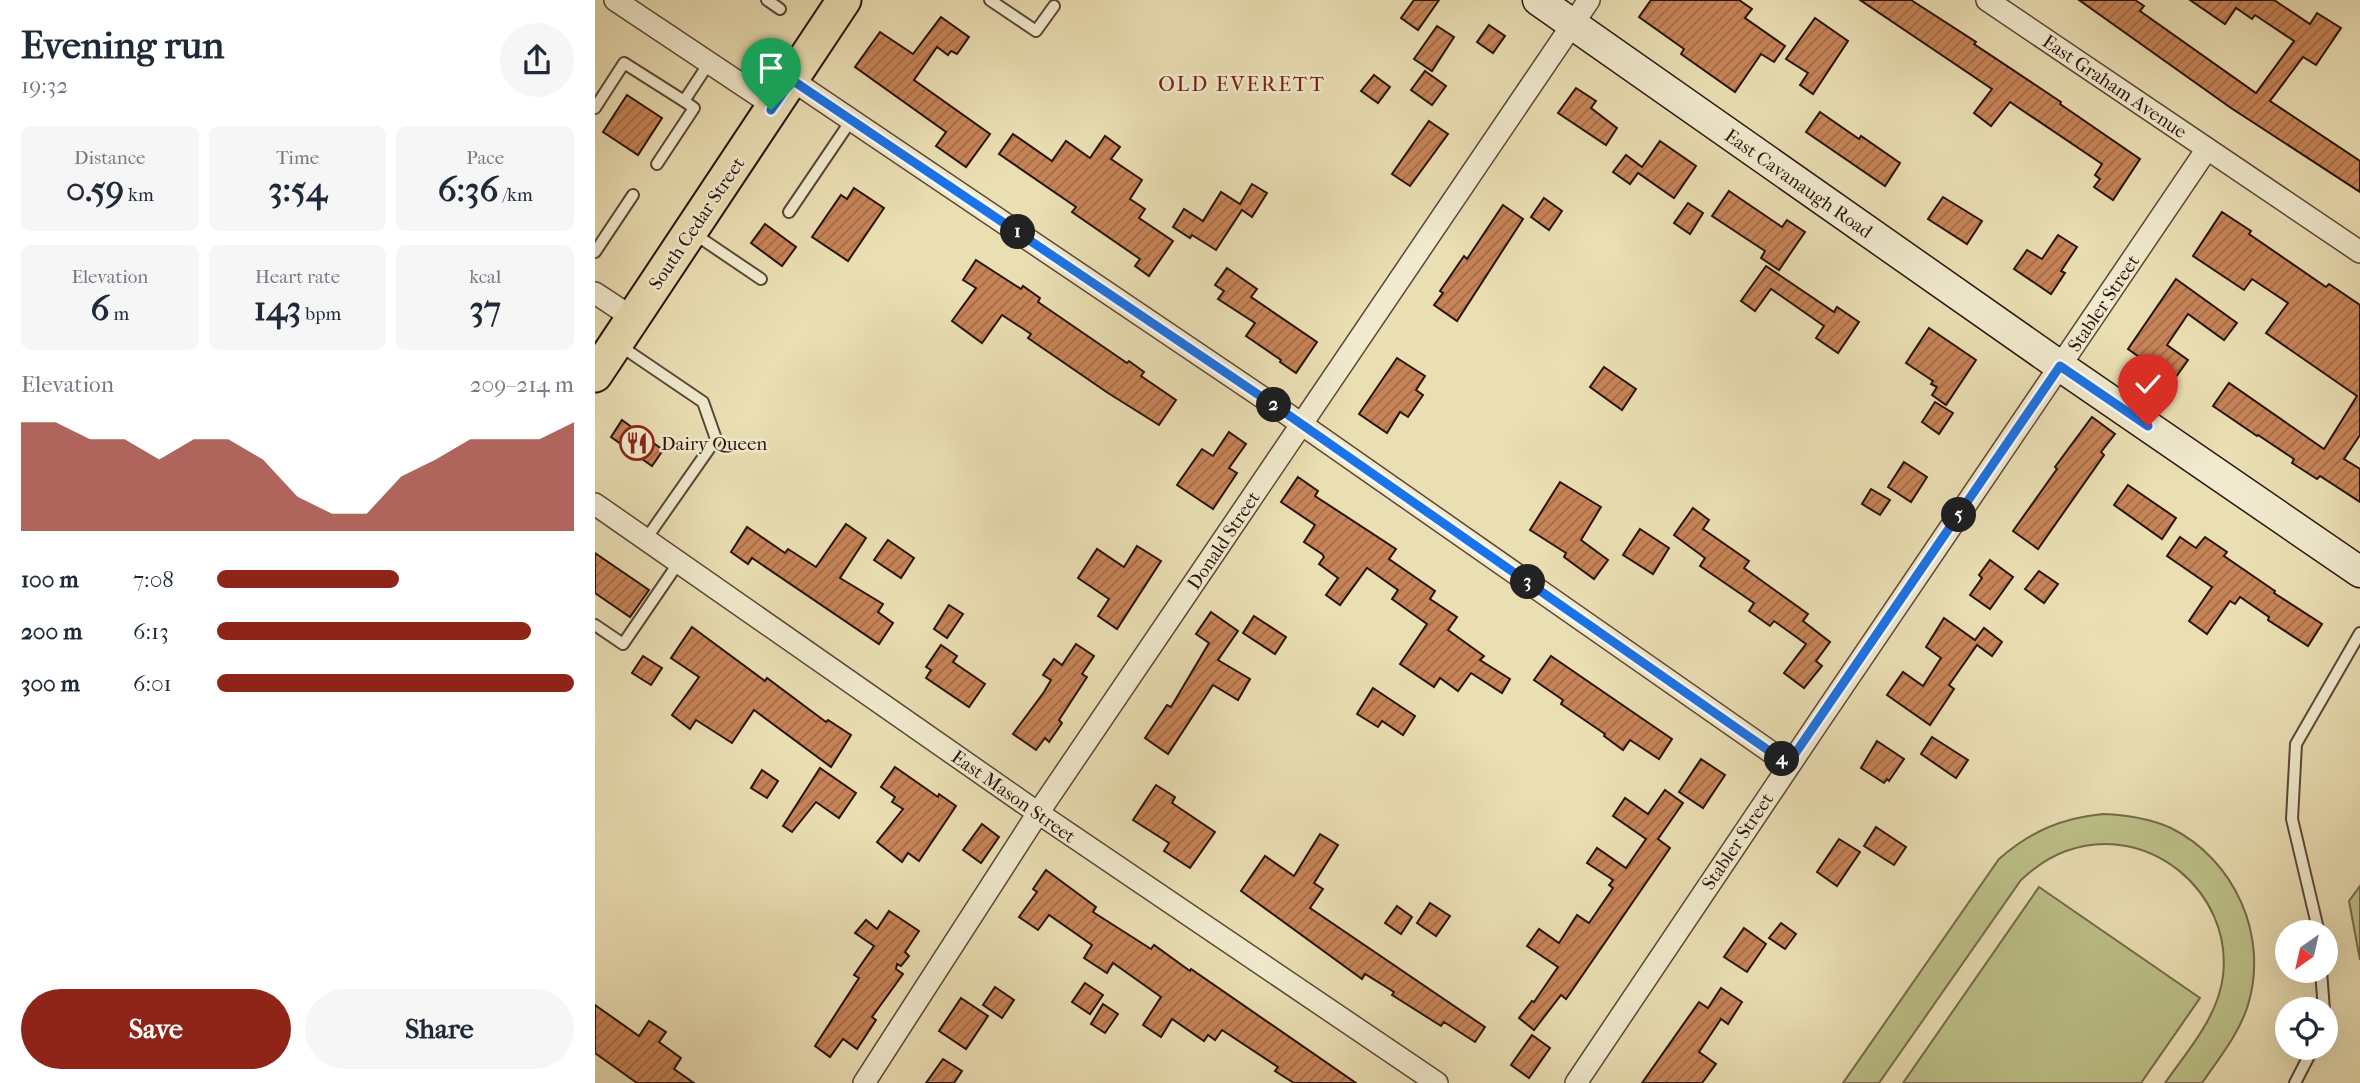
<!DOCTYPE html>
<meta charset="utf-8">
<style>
body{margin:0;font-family:"IM FELL French Canon",serif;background:#f6f6f7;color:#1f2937;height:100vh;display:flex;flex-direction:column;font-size:26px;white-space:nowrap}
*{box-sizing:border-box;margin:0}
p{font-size:23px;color:#747a83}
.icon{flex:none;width:38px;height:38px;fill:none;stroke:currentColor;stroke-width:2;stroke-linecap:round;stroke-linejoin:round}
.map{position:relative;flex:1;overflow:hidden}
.drawer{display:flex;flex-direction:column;background:#fff;width:595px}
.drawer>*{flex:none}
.needle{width:46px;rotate:214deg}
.tools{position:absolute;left:1680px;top:920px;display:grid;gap:14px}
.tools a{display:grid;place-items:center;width:63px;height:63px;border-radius:50%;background:#fff;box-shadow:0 7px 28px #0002;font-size:35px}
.pin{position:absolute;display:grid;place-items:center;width:60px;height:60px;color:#fff;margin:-72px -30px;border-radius:50% 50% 50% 0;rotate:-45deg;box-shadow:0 0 7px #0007}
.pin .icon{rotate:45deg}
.km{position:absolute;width:35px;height:35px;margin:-18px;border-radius:50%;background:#222;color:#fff;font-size:19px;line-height:35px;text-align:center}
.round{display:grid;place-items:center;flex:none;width:74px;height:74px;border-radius:37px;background:#f6f6f7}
.summary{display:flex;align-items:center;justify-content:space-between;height:119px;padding:0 21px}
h1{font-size:38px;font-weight:800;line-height:52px}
.metrics{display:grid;grid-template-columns:repeat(3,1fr);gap:10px;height:119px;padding:7px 21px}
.metrics div{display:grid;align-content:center;border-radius:10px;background:#f6f6f7;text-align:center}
.metrics b{font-size:35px;font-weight:800}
.metrics small{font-size:19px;font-weight:400}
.metrics p{font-size:19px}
.chart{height:196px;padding:14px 21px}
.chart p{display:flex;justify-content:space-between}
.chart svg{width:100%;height:126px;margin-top:7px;fill:#8f2418;opacity:.7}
.primary-button{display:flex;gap:14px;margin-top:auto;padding:14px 21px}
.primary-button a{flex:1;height:80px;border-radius:42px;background:#8f2418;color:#fff;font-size:28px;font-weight:800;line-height:80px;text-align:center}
.primary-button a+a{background:#f6f6f7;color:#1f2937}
ul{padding:0 21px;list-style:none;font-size:23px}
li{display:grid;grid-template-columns:112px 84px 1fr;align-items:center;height:52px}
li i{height:18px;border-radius:9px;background:#8f2418}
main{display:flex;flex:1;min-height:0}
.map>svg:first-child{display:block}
</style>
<main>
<section class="drawer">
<div class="summary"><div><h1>Evening run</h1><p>19:32</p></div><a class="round"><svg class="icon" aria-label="share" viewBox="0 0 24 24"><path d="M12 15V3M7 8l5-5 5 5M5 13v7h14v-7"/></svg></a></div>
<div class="metrics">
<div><p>Distance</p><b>0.59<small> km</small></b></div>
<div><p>Time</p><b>3:54</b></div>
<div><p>Pace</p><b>6:36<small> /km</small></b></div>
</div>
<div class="metrics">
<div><p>Elevation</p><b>6<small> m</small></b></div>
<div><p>Heart rate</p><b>143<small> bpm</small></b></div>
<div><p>kcal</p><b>37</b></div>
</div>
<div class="chart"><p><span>Elevation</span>209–214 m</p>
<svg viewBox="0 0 160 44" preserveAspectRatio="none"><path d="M0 44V6L10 6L20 12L30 12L40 19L50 12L60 12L70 19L80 32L90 38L100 38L110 25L120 19L130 12L140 12L150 12L160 6V44z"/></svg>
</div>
<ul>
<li><b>100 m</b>7:08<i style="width:51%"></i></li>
<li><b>200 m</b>6:13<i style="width:88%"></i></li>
<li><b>300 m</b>6:01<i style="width:100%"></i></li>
</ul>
<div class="primary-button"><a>Save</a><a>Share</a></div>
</section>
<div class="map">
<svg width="1765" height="1083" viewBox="0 0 1765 1083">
<defs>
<pattern id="building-hatch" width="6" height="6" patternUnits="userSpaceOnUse" patternTransform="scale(1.75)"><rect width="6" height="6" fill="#c78458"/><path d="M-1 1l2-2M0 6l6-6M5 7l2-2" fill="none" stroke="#a26b47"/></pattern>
</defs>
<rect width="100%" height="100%" fill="#eadeb3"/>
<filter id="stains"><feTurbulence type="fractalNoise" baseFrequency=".00286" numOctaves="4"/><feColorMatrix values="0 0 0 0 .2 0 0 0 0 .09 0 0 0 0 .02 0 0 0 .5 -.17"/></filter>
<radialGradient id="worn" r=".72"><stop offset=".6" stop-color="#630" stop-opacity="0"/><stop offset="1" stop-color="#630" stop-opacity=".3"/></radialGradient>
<!-- park -->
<g fill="#bdc088" stroke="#746a4a" stroke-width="2">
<path d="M 1508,814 C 1532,815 1554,818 1576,828 C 1640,860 1674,936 1653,1005 C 1644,1034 1624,1058 1607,1083 L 1570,1083 C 1593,1050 1623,1017 1628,976 C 1638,891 1552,821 1471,851 C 1454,857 1440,867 1426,880 L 1284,1083 L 1248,1083 L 1404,859 C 1436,831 1467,818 1508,814 Z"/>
<path d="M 1765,886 L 1765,960 L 1754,901 Z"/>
<path d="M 1444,887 L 1605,998 L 1546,1083 L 1308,1083 Z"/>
</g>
<!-- building -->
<g fill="url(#building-hatch)" stroke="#2a140c" stroke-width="2">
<path d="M 819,0 L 844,0 L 823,30 L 806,18 Z"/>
<path d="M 1056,0 L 1144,0 L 1157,9 L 1150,18 L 1190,46 L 1179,62 L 1166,54 L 1140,92 L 1086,54 L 1089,49 L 1044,17 Z"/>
<path d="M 1265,0 L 1316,0 L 1381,42 L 1379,44 L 1466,102 L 1465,104 L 1545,159 L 1518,200 L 1499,187 L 1505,179 L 1500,175 L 1507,164 L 1415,102 L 1396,126 L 1379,113 L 1397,89 Z"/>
<path d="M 1484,0 L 1540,0 L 1549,6 L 1545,11 L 1661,93 L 1699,41 L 1660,15 L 1657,19 L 1641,8 L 1630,24 L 1595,0 L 1679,0 L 1715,24 L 1722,13 L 1746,28 L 1721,65 L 1708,57 L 1675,101 L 1765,161 L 1765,192 L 1636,108 Z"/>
<path d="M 346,17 L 374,37 L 362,54 L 356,51 L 353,55 L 342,47 L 319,80 L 395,134 L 371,167 L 341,146 L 351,132 L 260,67 L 285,32 L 318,54 Z"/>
<path d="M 1220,18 L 1253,41 L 1218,94 L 1205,85 L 1213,73 L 1191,59 Z"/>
<path d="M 894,25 L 910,36 L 898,53 L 882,42 Z"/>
<path d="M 842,26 L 859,37 L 837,71 L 819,59 Z"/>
<path d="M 830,71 L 851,86 L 837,105 L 816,90 Z"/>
<path d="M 779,75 L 795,87 L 783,103 L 766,91 Z"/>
<path d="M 981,88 L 1001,101 L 996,108 L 1022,128 L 1011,145 L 963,113 Z"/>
<path d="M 32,95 L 67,118 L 43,155 L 8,132 Z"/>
<path d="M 1225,112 L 1264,139 L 1266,136 L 1305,163 L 1290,186 L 1211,132 Z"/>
<path d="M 834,121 L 853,134 L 815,186 L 797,174 Z"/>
<path d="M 418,134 L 457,161 L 471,141 L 495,158 L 510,136 L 525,147 L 516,159 L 547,180 L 535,199 L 550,209 L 544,218 L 578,241 L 554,276 L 540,266 L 545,259 L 477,212 L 481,207 L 404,154 Z"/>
<path d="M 1065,141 L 1101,166 L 1079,198 L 1043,173 L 1035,184 L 1018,172 L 1031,155 L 1047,167 Z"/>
<path d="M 657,184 L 672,193 L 657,217 L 647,210 L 621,250 L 597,235 L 595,238 L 578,227 L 589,209 L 608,221 L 626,192 L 645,204 Z"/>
<path d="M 259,188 L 289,208 L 253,261 L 217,237 L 246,195 L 252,199 Z"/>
<path d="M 1134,191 L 1187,227 L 1192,220 L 1210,232 L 1184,270 L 1166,258 L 1170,251 L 1117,216 Z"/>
<path d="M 1348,197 L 1387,221 L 1372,244 L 1333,219 Z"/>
<path d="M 949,198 L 967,211 L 954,230 L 936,217 Z"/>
<path d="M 1093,203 L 1108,213 L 1095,234 L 1079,223 Z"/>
<path d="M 908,205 L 928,219 L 862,321 L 839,305 L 848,293 L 845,291 L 869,256 L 872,259 Z"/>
<path d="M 1627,212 L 1656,231 L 1654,234 L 1731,287 L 1734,284 L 1765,305 L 1765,435 L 1749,459 L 1765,469 L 1765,502 L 1725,476 L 1722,479 L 1697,463 L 1699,459 L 1663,435 L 1662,436 L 1618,406 L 1634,383 L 1729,449 L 1762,396 L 1671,333 L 1693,303 L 1657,279 L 1649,290 L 1598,256 Z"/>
<path d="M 170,224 L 201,247 L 187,266 L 156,243 Z"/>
<path d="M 1463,235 L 1482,247 L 1466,271 L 1470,273 L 1456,294 L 1419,269 L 1432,250 L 1447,259 Z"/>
<path d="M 381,260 L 426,289 L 428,286 L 445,298 L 443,302 L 532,363 L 534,361 L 549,372 L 546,376 L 581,400 L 564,425 L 513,393 L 433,338 L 436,334 L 407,315 L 387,343 L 357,321 L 381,288 L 368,280 Z"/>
<path d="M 1171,266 L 1239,312 L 1242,307 L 1264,322 L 1243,353 L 1221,338 L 1229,326 L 1176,289 L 1160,311 L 1146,301 Z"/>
<path d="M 632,268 L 662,289 L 656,297 L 722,342 L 701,373 L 685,362 L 686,360 L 651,336 L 660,323 L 623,299 L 629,291 L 620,285 Z"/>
<path d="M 1581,279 L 1642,323 L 1629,340 L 1593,314 L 1572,345 L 1593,360 L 1578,381 L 1533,349 Z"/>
<path d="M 1334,328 L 1381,360 L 1351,405 L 1337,395 L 1342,387 L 1336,384 L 1338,381 L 1311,363 Z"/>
<path d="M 802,358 L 830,376 L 821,390 L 828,395 L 813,417 L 805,412 L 792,433 L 764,414 Z"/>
<path d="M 1009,367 L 1041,389 L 1027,410 L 995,387 Z"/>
<path d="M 1340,402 L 1358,413 L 1344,434 L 1327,422 Z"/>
<path d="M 1497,417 L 1520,434 L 1506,452 L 1509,455 L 1443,549 L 1418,531 L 1462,469 L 1460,467 Z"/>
<path d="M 27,420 L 68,450 L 57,466 L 16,437 Z"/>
<path d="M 634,432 L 651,444 L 634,468 L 642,473 L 618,509 L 582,485 L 607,449 L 618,456 Z"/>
<path d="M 1309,462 L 1332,477 L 1316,502 L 1293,487 Z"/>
<path d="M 703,477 L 723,491 L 720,496 L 801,549 L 794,559 L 840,591 L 835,599 L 862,617 L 853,630 L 889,656 L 885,660 L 915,679 L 907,693 L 876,673 L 863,691 L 845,678 L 839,687 L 805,664 L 832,624 L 797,599 L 803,590 L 772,568 L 745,605 L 731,595 L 743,578 L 724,564 L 729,557 L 727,554 L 709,542 L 720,525 L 686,502 Z"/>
<path d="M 965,482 L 1006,507 L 986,540 L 1013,560 L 999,579 L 969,557 L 971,553 L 935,530 Z"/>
<path d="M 1533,485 L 1581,518 L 1567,539 L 1519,505 Z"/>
<path d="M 1276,489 L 1295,500 L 1285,515 L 1267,504 Z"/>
<path d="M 1098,508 L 1114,520 L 1108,529 L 1154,561 L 1149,568 L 1213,614 L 1208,621 L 1235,642 L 1221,661 L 1227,666 L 1209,688 L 1189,673 L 1211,644 L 1179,621 L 1175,626 L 1154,611 L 1159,603 L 1105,566 L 1110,558 L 1079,535 Z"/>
<path d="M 251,524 L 271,538 L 245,578 L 288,604 L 283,612 L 298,623 L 284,644 L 157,558 L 153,564 L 136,552 L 152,527 L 190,553 L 193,549 L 221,567 Z"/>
<path d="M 1045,529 L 1074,548 L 1058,574 L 1028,555 Z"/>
<path d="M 1585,537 L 1601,548 L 1610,537 L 1632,552 L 1629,556 L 1680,591 L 1679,593 L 1727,624 L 1713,646 L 1673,620 L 1674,617 L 1645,597 L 1640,604 L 1635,601 L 1612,634 L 1594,621 L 1617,587 L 1572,556 Z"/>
<path d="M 293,540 L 319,558 L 306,578 L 279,560 Z"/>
<path d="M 542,546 L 566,561 L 522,629 L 503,616 L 514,599 L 483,578 L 502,549 L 529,567 Z"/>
<path d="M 0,553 L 54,590 L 35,617 L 0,593 Z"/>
<path d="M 1395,560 L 1418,577 L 1395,609 L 1375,595 L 1387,578 L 1384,575 Z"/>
<path d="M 1444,571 L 1463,584 L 1449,603 L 1430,589 Z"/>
<path d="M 354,605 L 368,614 L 352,638 L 339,629 Z"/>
<path d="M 616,612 L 643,631 L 623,660 L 655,679 L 643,700 L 618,685 L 573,754 L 550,738 L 572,705 L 576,707 L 614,643 L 601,634 Z"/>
<path d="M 659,616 L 691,637 L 680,654 L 648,633 Z"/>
<path d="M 1349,618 L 1380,640 L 1389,628 L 1407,642 L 1397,656 L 1382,645 L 1354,685 L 1359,689 L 1335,725 L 1292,695 L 1308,672 L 1328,686 L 1346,658 L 1331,647 Z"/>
<path d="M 97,627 L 170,681 L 172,678 L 231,722 L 233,720 L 256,735 L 236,767 L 159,710 L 137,743 L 101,720 L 95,729 L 77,715 L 104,677 L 76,658 Z"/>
<path d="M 481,644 L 499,656 L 487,674 L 492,677 L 464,720 L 467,723 L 454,742 L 450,738 L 441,750 L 418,734 L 449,692 L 456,680 L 448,675 L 459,659 L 467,665 Z"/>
<path d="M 346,645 L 362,656 L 358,662 L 390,684 L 374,707 L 331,678 L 336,670 L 331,667 Z"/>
<path d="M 48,656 L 67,668 L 56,685 L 37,673 Z"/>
<path d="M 956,656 L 1077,739 L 1064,759 L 1035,740 L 1028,750 L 1009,736 L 1010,734 L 966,704 L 968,700 L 939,680 Z"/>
<path d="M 778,688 L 820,716 L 808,735 L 787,721 L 783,727 L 762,714 Z"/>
<path d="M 1337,737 L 1373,760 L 1361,778 L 1326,754 Z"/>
<path d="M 1282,741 L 1309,759 L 1294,781 L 1292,779 L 1289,783 L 1266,768 Z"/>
<path d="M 1106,759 L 1130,775 L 1108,808 L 1084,792 Z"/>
<path d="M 300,767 L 343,797 L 344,794 L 361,806 L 324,861 L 313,853 L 307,862 L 282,842 L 308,809 L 297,802 L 300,797 L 286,787 Z"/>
<path d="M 225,768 L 261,793 L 244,818 L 221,802 L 197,832 L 188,826 Z"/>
<path d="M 167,770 L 183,781 L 172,798 L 156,788 Z"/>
<path d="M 561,785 L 580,797 L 577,803 L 620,832 L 595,868 L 569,851 L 574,843 L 538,820 Z"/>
<path d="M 1070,790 L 1088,803 L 1063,839 L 1075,848 L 971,999 L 966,995 L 939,1030 L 924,1018 L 937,1001 L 939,1002 L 963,967 L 932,946 L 944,929 L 964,943 L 982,915 L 994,923 L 1018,888 L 1014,885 L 1018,880 L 992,863 L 1002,848 L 1031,868 L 1051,839 L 1018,816 L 1030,798 L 1053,814 Z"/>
<path d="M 387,824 L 404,837 L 386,863 L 368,850 Z"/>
<path d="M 1281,827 L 1311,847 L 1299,865 L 1269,846 Z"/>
<path d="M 725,834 L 743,845 L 719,883 L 728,889 L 715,908 L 890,1027 L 880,1042 L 849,1022 L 846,1026 L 797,995 L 799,992 L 770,974 L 767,979 L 646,891 L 670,856 L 699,876 Z"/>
<path d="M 1244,839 L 1265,852 L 1242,886 L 1222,872 Z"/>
<path d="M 451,870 L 501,907 L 498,912 L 556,949 L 559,945 L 595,971 L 596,969 L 761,1083 L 699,1083 L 680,1071 L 683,1067 L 627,1030 L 620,1040 L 613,1035 L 609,1041 L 577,1019 L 566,1037 L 548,1025 L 566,997 L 518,963 L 512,973 L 489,958 L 497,945 L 454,915 L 443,930 L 424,917 L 442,892 L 438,889 Z"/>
<path d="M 835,903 L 855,916 L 841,936 L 822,923 Z"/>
<path d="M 802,906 L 817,917 L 806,934 L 790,923 Z"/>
<path d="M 294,911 L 324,931 L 310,952 L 314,956 L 306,966 L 302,964 L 301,969 L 308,974 L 277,1017 L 281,1020 L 262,1049 L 248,1039 L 235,1057 L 220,1046 L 264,978 L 259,975 L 279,946 L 260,933 L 271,920 L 282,929 Z"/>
<path d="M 1186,923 L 1201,934 L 1190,949 L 1174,938 Z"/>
<path d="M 1149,928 L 1171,944 L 1152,972 L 1129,957 Z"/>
<path d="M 490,983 L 508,995 L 495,1014 L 477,1002 Z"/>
<path d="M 400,987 L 419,1000 L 407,1018 L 388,1005 Z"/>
<path d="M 1126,988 L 1147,1002 L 1133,1024 L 1126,1019 L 1104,1052 L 1121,1064 L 1107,1083 L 1047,1083 L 1104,1002 L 1113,1008 Z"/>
<path d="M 366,998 L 393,1016 L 371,1049 L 344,1031 Z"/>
<path d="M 508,1004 L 523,1014 L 510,1033 L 496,1024 Z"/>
<path d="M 0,1005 L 44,1036 L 54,1021 L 71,1032 L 64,1042 L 86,1058 L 79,1069 L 99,1083 L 42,1083 L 0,1053 Z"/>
<path d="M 937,1035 L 955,1048 L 934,1078 L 916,1065 Z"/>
<path d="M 348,1059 L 367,1071 L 359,1083 L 331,1083 Z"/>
</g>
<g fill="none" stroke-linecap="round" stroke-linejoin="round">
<!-- lane casing -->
<g stroke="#5a4636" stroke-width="14">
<g id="lane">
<path d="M 172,0 L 185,9"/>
<path d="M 395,0 L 441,31 L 459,6"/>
<path d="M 0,108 L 29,63 L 89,101"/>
<path d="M 62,164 L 99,108 L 89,101 L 114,63"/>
<path d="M 194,212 L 257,119"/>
<path d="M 98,233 L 166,279"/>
<path d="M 0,252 L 38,195"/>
<path d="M 24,345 L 108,402 L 121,439 L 51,539"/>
<path d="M 0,625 L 28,644 L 84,562"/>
<path d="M 1724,933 L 1697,819 L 1701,744 L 1765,633"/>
<path d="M 1726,971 L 1729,1010"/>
<path d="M 1700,1083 L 1718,1048"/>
</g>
</g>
<!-- street casing -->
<g stroke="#5a4636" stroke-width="24">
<g id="street">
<path d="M 20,0 L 179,106"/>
<path d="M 1392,0 L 1765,252"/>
<path d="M 197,80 L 692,414 L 1193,764"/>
<path d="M 0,293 L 38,318"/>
<path d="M 0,504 L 433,806 L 842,1083"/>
<path d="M 269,1083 L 443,813 L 994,0"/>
<path d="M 981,1083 C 1189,770 1402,461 1612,149"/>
</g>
</g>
<!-- secondary casing -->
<g stroke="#2a140c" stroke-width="33">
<path id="secondary" d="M 943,0 L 1465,366 L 1765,572"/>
</g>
<!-- primary casing -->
<g stroke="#2a140c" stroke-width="37">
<path id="primary" d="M 0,375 L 249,0"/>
</g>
<!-- lane -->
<use href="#lane" stroke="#f1eace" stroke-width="10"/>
<!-- street -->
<use href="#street" stroke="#f1eace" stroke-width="21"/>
<!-- secondary -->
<use href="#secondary" stroke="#f1eace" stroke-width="30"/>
<!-- primary -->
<use href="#primary" stroke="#eadeb3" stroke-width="33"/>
</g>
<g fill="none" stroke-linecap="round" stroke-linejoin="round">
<!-- route casing -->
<g stroke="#fff" stroke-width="14">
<path id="route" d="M 176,110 L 197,80 L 692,414 L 1193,764 L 1465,366 L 1553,426"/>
</g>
<!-- route -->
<use href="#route" stroke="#1a73e8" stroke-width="9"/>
</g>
<!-- icons -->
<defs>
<g id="restaurant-ring" transform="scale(1.75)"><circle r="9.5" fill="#f1eace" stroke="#8f2418" stroke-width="1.5"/><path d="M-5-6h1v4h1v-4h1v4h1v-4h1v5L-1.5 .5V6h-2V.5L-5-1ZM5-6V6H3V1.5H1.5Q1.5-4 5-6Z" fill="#8f2418"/></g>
</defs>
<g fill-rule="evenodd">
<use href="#restaurant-ring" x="42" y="443"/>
</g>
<g text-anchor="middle" stroke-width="5" stroke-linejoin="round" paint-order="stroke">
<!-- street labels -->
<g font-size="19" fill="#2a140c" stroke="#f1eace">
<text transform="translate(1520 86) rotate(34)" y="7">East Graham Avenue</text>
<text transform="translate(1204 183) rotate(35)" y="7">East Cavanaugh Road</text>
<text transform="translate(101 223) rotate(-56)" y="7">South Cedar Street</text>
<text transform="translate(1508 303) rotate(-56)" y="7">Stabler Street</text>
<text transform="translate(628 540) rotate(-56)" y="7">Donald Street</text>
<text transform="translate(419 796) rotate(35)" y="7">East Mason Street</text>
<text transform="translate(1142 841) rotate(-56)" y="7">Stabler Street</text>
</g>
<!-- poi labels -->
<g font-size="19" fill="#2a140c" stroke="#f1eace" text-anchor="start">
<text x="66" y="450">Dairy Queen</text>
</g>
<!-- neighbourhood labels -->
<g font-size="21" letter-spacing="2" fill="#7a1f14" stroke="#f1eace">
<text x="647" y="91">OLD EVERETT</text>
</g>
</g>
<rect width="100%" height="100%" filter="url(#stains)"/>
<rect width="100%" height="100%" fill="url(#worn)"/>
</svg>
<div class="tools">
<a><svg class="needle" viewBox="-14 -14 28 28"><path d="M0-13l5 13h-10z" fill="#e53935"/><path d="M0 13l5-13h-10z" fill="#747a83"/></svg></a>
<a><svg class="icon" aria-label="locate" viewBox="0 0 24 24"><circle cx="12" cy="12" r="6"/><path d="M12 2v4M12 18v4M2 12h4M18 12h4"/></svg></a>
</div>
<div class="pin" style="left:176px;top:110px;background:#1e9e55"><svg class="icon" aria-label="arrive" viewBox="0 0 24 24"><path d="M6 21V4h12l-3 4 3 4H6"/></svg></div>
<div class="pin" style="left:1553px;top:426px;background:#d93025"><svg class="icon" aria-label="check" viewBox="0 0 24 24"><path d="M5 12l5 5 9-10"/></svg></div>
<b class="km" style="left:423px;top:232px">1</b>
<b class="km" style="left:679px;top:405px">2</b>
<b class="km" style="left:933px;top:582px">3</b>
<b class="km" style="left:1187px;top:759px">4</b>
<b class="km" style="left:1364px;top:515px">5</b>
</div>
</main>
